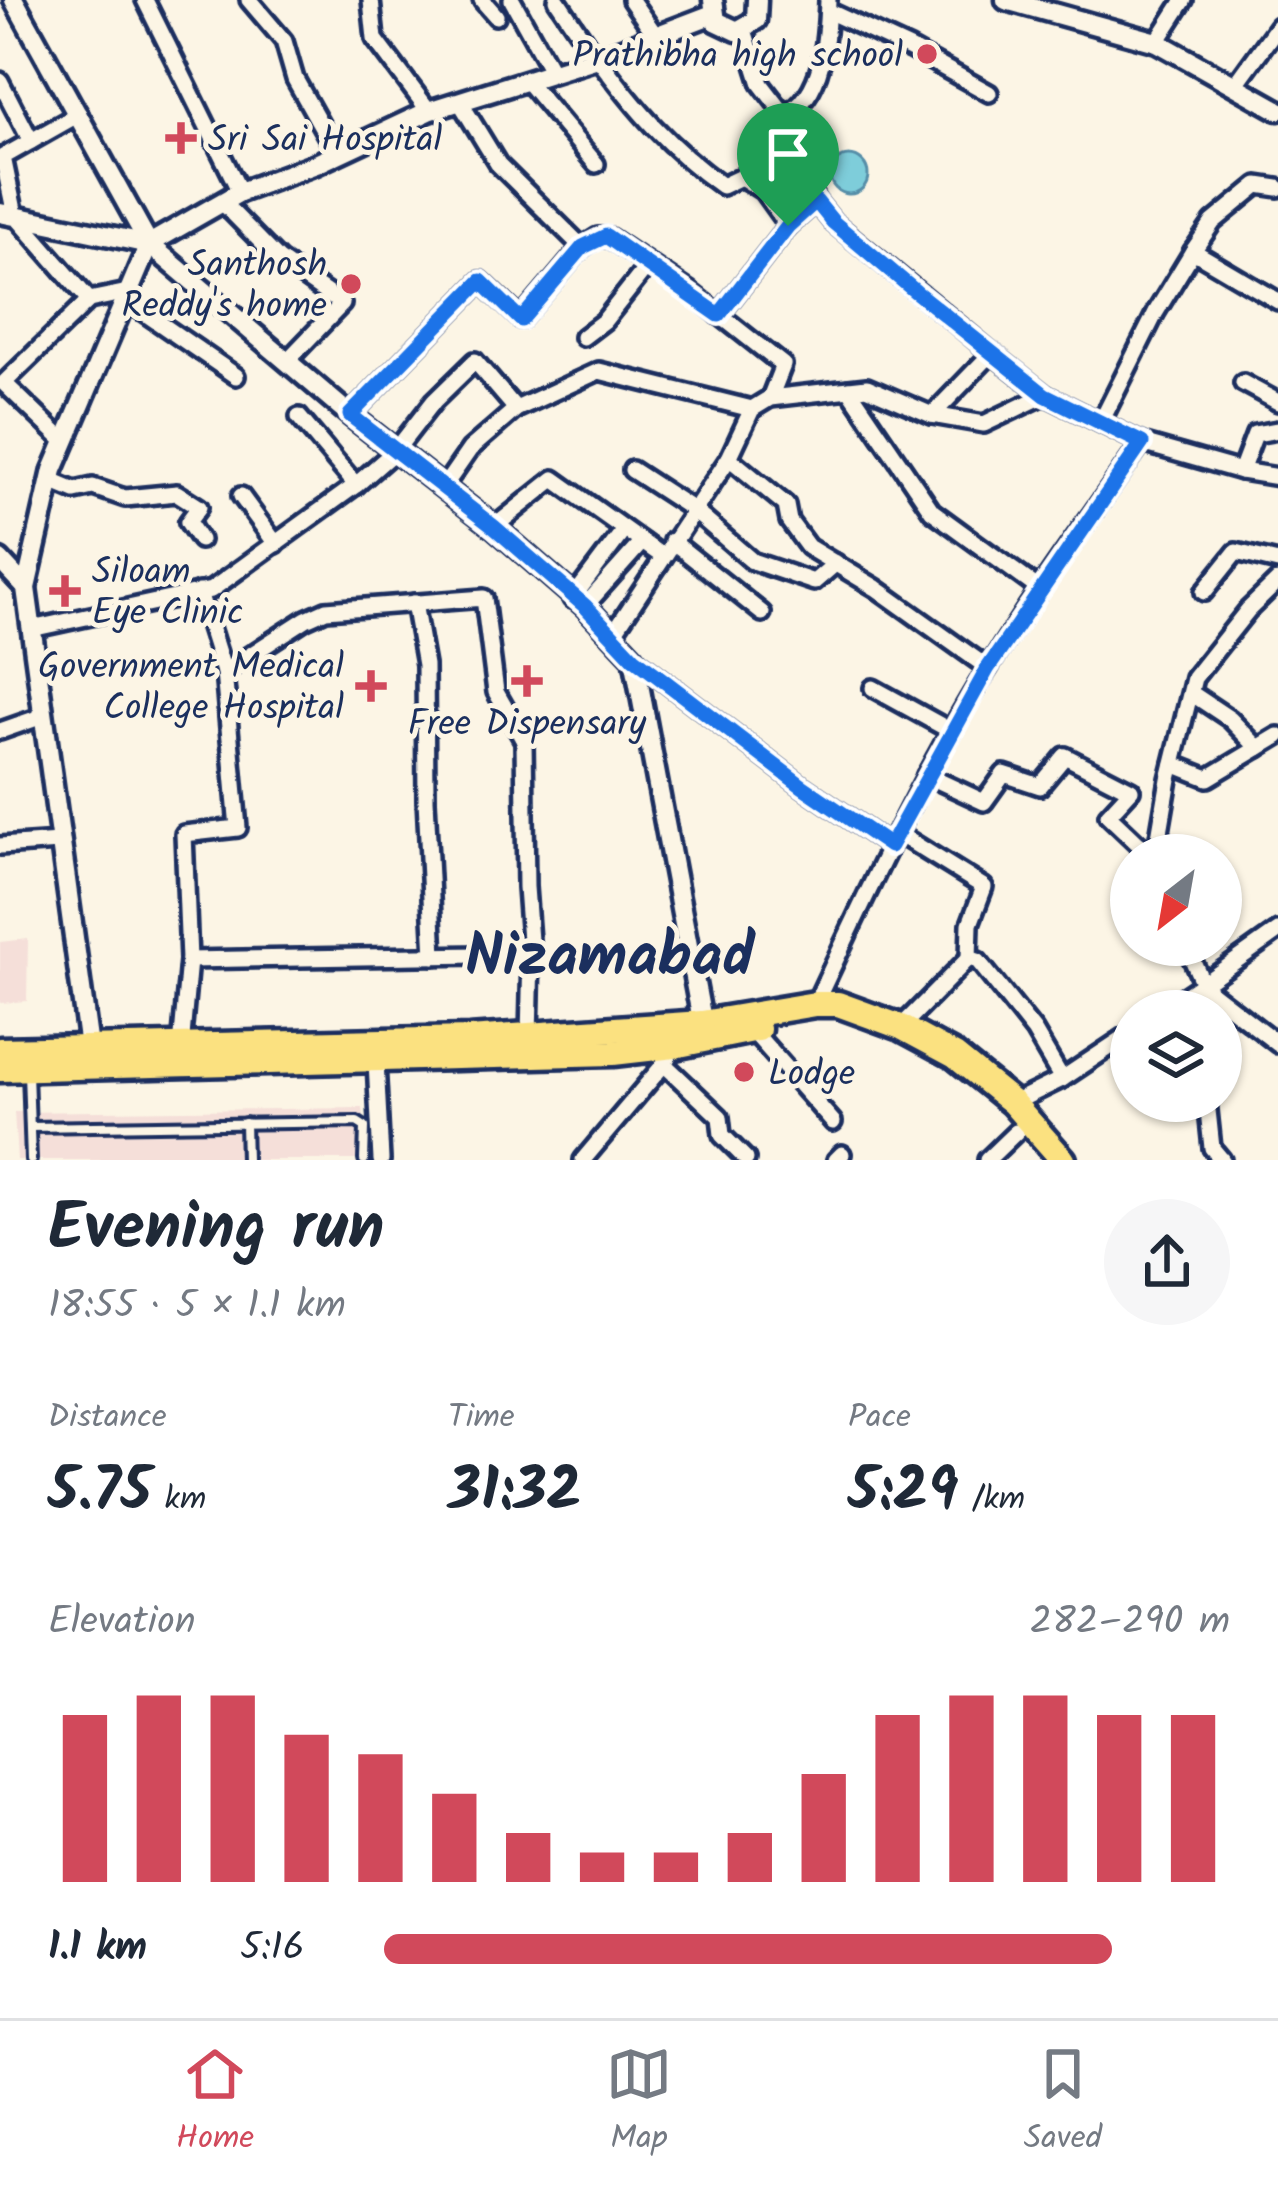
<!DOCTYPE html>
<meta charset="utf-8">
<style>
body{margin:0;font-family:Kalam,sans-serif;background:#f6f6f7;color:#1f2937;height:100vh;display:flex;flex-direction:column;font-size:45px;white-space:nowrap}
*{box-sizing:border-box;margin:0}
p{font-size:39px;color:#747a83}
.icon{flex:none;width:66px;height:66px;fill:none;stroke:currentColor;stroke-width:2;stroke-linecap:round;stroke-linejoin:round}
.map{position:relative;height:1160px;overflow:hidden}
.panel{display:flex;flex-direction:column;background:#fff;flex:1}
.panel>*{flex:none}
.needle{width:78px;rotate:211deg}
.controls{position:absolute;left:1110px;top:834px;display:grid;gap:24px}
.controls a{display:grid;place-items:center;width:132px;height:132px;border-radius:50%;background:#fff;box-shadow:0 3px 9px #0004;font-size:60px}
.pin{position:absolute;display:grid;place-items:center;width:102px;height:102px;color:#fff;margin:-123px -51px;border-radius:50% 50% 50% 0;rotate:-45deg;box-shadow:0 0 12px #0007}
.pin .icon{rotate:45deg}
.round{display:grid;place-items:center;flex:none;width:126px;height:126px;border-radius:63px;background:#f6f6f7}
.summary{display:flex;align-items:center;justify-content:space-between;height:204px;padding:0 48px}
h1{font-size:66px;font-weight:700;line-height:90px}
.figures{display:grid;grid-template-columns:repeat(3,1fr);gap:18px;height:204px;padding:12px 48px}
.figures div{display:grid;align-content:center}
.figures b{font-size:60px;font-weight:700}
.figures small{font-size:33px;font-weight:400}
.figures p{font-size:33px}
.chart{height:336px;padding:24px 48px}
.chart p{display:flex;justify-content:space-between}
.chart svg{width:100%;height:216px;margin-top:12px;stroke:#d1495b;stroke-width:6}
ul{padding:0 48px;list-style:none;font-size:39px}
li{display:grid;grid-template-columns:192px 144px 1fr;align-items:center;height:90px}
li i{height:30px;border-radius:15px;background:#d1495b}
.tabs{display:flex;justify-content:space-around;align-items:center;height:168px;border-top:3px solid #e0e1e3;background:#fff;font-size:33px;color:#747a83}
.tabs a{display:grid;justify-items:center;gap:6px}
.tabs .active{color:#d1495b}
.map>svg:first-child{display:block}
</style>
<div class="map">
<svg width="1278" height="1160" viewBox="0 0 1278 1160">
<rect width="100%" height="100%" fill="#fcf5e5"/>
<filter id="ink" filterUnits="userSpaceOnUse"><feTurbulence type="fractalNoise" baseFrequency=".00833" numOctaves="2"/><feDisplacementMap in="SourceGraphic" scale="24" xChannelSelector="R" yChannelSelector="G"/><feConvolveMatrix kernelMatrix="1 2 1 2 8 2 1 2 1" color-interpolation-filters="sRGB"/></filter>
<g filter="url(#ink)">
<!-- built -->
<g fill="#f5dfd9">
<path d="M 28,939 L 27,1001 L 0,1003 L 0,942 Z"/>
<path d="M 363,1108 L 368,1160 L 17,1160 L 14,1112 Z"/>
</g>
<!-- water -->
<circle fill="#7ecdda" stroke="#568ea8" stroke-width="3" cx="849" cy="175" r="19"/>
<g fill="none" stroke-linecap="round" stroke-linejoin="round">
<!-- service casing -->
<g stroke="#1b2f5e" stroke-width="16">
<g id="service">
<path d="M 28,1072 L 31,1160"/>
<path d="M 245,1123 L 246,1160"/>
<path d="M 30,1127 L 357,1122 L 365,1127 L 364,1160"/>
</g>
</g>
<!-- minor casing -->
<g stroke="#1b2f5e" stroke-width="24">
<g id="minor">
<path d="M 145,0 L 240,192"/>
<path d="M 249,0 L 284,41 L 295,79 L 337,154"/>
<path d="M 371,0 L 375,39 L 429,111"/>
<path d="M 482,0 L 496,16"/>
<path d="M 512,0 L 552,72"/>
<path d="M 557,0 L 596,58"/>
<path d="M 631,0 L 656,36"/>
<path d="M 828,11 L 910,49 L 989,93"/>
<path d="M 744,30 L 761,84 L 785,115 L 796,161 L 816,201 L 833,222 L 992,353 L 932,415 L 984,424 L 1045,395 L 1142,443 L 1241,471 L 1278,477"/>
<path d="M 1157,42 L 1184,0"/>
<path d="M 598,58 C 636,110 669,148 722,186 L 741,177 L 763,191 L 788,226 L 816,201"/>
<path d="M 526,80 L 596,164"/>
<path d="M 0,81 L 31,141"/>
<path d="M 1236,84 L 1278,26"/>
<path d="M 79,114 L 3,157 L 15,215 L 89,300"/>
<path d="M 785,115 C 824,96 827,37 828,0"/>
<path d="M 223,203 L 279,260 L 342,304 L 289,359"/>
<path d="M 582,247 L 598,237 L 610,238 L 688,290 L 783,365 L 770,398"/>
<path d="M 1193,251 L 1278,301"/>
<path d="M 126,300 L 236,376"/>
<path d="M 719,315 L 788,226"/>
<path d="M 583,337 L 604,321 L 649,264"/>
<path d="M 992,353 L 1045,395"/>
<path d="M 1243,383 L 1278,402"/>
<path d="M 849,389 L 932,511 L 1039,589"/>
<path d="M 350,415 L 481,281 L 521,319 L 582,247 L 498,164 L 460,102"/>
<path d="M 299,417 L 356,485"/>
<path d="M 1101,422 L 1156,312 L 1193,251 L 1213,222 L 1258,185 L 1278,188"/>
<path d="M 65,442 L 4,383 L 89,300 L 128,292"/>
<path d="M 729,458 L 786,505 L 789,521 L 808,547 L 876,588 L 988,668"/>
<path d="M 632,470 L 692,509 L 752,561 L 814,582 L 836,563"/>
<path d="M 1241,471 L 1255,434 L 1278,430"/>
<path d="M 51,481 L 75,491 L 93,487 L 125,498 L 177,493 L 199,507 L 188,522 L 200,540"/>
<path d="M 443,488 L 470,449 L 516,409 L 599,371 L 752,409"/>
<path d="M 241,496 L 276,544"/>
<path d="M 494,527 L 554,479 L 662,556"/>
<path d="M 672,541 L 762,613"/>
<path d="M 199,592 L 224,672"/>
<path d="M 1204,592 L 1236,552 L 1278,562"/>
<path d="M 572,599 L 624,530"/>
<path d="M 414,603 L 425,665 L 426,800 L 434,956"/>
<path d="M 585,606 L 642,542"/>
<path d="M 31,629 L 211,590 L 356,485 L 396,450 L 434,401 L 475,361 L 516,409"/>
<path d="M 613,634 L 729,458 L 752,409 L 770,398 L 867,387 L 932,415"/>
<path d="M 634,658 L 802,786 L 890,846"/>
<path d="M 873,688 L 951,731"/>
<path d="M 1191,693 L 1230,719 L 1258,748"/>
<path d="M 0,731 L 43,716"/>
<path d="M 1173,764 L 1208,778 L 1278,736"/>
<path d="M 926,775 L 984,802 L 1004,774 L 1040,786 L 1065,756 L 1131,790 L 1108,815 L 1150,855"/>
<path d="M 897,833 L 984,887 L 970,924 L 969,958"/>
<path d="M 0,846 L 59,842"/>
<path d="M 1156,855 L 1169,779 L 1194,678 L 1248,610 L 1278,581"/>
<path d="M 1186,945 L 1203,984 L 1278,931"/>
<path d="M 189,960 L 531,954"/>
<path d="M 1208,990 L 1278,1044"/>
<path d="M 815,1004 C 863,902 910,799 968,701 C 1021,612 1082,528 1142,443"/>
<path d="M 1163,1011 L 1203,984 L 1208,990 L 1208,1011"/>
<path d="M 901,1027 L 969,958 L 978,961 L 1034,1031 L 1062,1079"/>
<path d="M 752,1030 L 833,1122"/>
<path d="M 181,1047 L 189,960 L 184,834 L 238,828 L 224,672 L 306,619 L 326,610 L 484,598 L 496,692 L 524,741 L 526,887 L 531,954 L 529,1036"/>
<path d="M 376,1062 L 381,1160"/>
<path d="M 664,1064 L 720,1117 L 722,1135 L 746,1159"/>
<path d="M 1207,1101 L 1212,1148 L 1222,1160"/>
<path d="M 1013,1103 L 1062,1079 L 1131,1033"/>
<path d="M 583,1160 L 664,1064 L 675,1045"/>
<path d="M 836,1160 L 842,1154"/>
<path d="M 987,1160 L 1016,1132"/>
</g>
</g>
<!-- tertiary casing -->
<g stroke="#1b2f5e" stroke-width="27">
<g id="tertiary">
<path d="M 14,0 L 149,244 L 350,415 L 494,527 L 585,606 L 634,658 L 704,1031"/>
<path d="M 713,0 L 716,21 L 737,31 L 756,20 L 757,0"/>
<path d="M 1006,0 L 1157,42 L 1278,110"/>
<path d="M 0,213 L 149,244"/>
<path d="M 0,560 L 26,588"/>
<path d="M 89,1047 L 26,588 L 53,470 L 149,244 L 240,192 L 316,164 L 429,111 L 598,58 L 713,14"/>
</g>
</g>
<!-- trunk casing -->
<g stroke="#1b2f5e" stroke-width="33">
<g id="trunk">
<path d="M 0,1050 L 469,1039 L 702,1023 L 815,1004 L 838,1004 L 901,1027 L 955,1056 L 1013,1103 L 1063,1160"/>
<path d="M 0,1069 L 613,1053 L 674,1046 L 758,1029"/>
</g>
</g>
<!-- service -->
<use href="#service" stroke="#fcf5e5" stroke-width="8"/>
<!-- minor -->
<use href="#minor" stroke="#fcf5e5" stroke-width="15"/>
<!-- tertiary -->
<use href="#tertiary" stroke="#fcf5e5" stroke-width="18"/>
<!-- trunk -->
<use href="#trunk" stroke="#fbe180" stroke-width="24"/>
</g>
</g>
<g fill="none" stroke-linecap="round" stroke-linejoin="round" filter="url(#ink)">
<!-- route casing -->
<g stroke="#fff" stroke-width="24">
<path id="route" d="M 816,201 L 833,222 L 916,292 L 1045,395 L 1142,443 L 988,668 L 890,846 L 802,786 L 634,658 L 585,606 L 494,527 L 350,415 L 481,281 L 521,320 L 583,247 L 606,236 L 719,315 L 788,226 Z"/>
</g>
<!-- route -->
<use href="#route" stroke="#1a73e8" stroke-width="15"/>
</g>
<!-- markers -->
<g fill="#d1495b" stroke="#fcf5e5" stroke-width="4.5">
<circle cx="927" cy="54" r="12"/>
<path d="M175 120h12v12h12v12h-12v12h-12v-12h-12v-12h12z"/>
<circle cx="351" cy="284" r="12"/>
<path d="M59 573h12v12h12v12h-12v12h-12v-12h-12v-12h12z"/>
<path d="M521 663h12v12h12v12h-12v12h-12v-12h-12v-12h12z"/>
<path d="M365 668h12v12h12v12h-12v12h-12v-12h-12v-12h12z"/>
<circle cx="744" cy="1072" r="12"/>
</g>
<g text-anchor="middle" stroke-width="10" stroke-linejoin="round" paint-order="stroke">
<!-- poi labels -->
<g font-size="36" fill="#1b2f5e" stroke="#fcf5e5" text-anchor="end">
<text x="903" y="67">Prathibha high school</text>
<text x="208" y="151" text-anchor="start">Sri Sai Hospital</text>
<text x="327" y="276">Santhosh<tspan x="327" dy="41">Reddy's home</tspan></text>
<text x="92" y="583" text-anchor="start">Siloam<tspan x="92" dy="41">Eye Clinic</tspan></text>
<text x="344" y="678">Government Medical<tspan x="344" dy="41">College Hospital</tspan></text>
<text x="527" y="735" text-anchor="middle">Free Dispensary</text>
<text x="768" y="1085" text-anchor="start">Lodge</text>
</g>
<!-- town labels -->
<g font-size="60" font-weight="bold" fill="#1b2f5e" stroke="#fcf5e5">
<text x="610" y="975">Nizamabad</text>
</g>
</g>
</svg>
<div class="controls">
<a><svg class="needle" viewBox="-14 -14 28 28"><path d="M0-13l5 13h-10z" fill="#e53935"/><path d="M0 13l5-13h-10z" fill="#747a83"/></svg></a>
<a><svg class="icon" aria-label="layers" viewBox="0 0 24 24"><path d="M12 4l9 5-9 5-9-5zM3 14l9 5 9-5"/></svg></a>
</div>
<div class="pin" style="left:788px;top:226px;background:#1e9e55"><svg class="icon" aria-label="arrive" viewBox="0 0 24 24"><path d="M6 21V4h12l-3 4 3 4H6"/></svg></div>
</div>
<section class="panel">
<div class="summary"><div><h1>Evening run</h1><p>18:55 · 5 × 1.1 km</p></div><a class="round"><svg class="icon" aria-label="share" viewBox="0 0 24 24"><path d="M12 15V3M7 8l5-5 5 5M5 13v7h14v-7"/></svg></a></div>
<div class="figures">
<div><p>Distance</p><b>5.75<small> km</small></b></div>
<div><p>Time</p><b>31:32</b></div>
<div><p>Pace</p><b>5:29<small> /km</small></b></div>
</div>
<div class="chart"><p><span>Elevation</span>282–290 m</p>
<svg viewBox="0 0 160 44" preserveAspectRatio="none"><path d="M5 44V10M15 44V6M25 44V6M35 44V14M45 44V18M55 44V26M65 44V34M75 44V38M85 44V38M95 44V34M105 44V22M115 44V10M125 44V6M135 44V6M145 44V10M155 44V10"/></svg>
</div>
<ul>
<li><b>1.1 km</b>5:16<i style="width:86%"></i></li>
</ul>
</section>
<nav class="tabs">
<a class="active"><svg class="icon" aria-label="home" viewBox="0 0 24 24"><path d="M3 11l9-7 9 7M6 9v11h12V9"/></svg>Home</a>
<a><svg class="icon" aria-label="map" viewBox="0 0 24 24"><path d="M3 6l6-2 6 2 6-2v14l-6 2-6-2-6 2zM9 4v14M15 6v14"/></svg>Map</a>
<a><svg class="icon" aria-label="saved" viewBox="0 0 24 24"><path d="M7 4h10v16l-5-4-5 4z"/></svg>Saved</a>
</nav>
